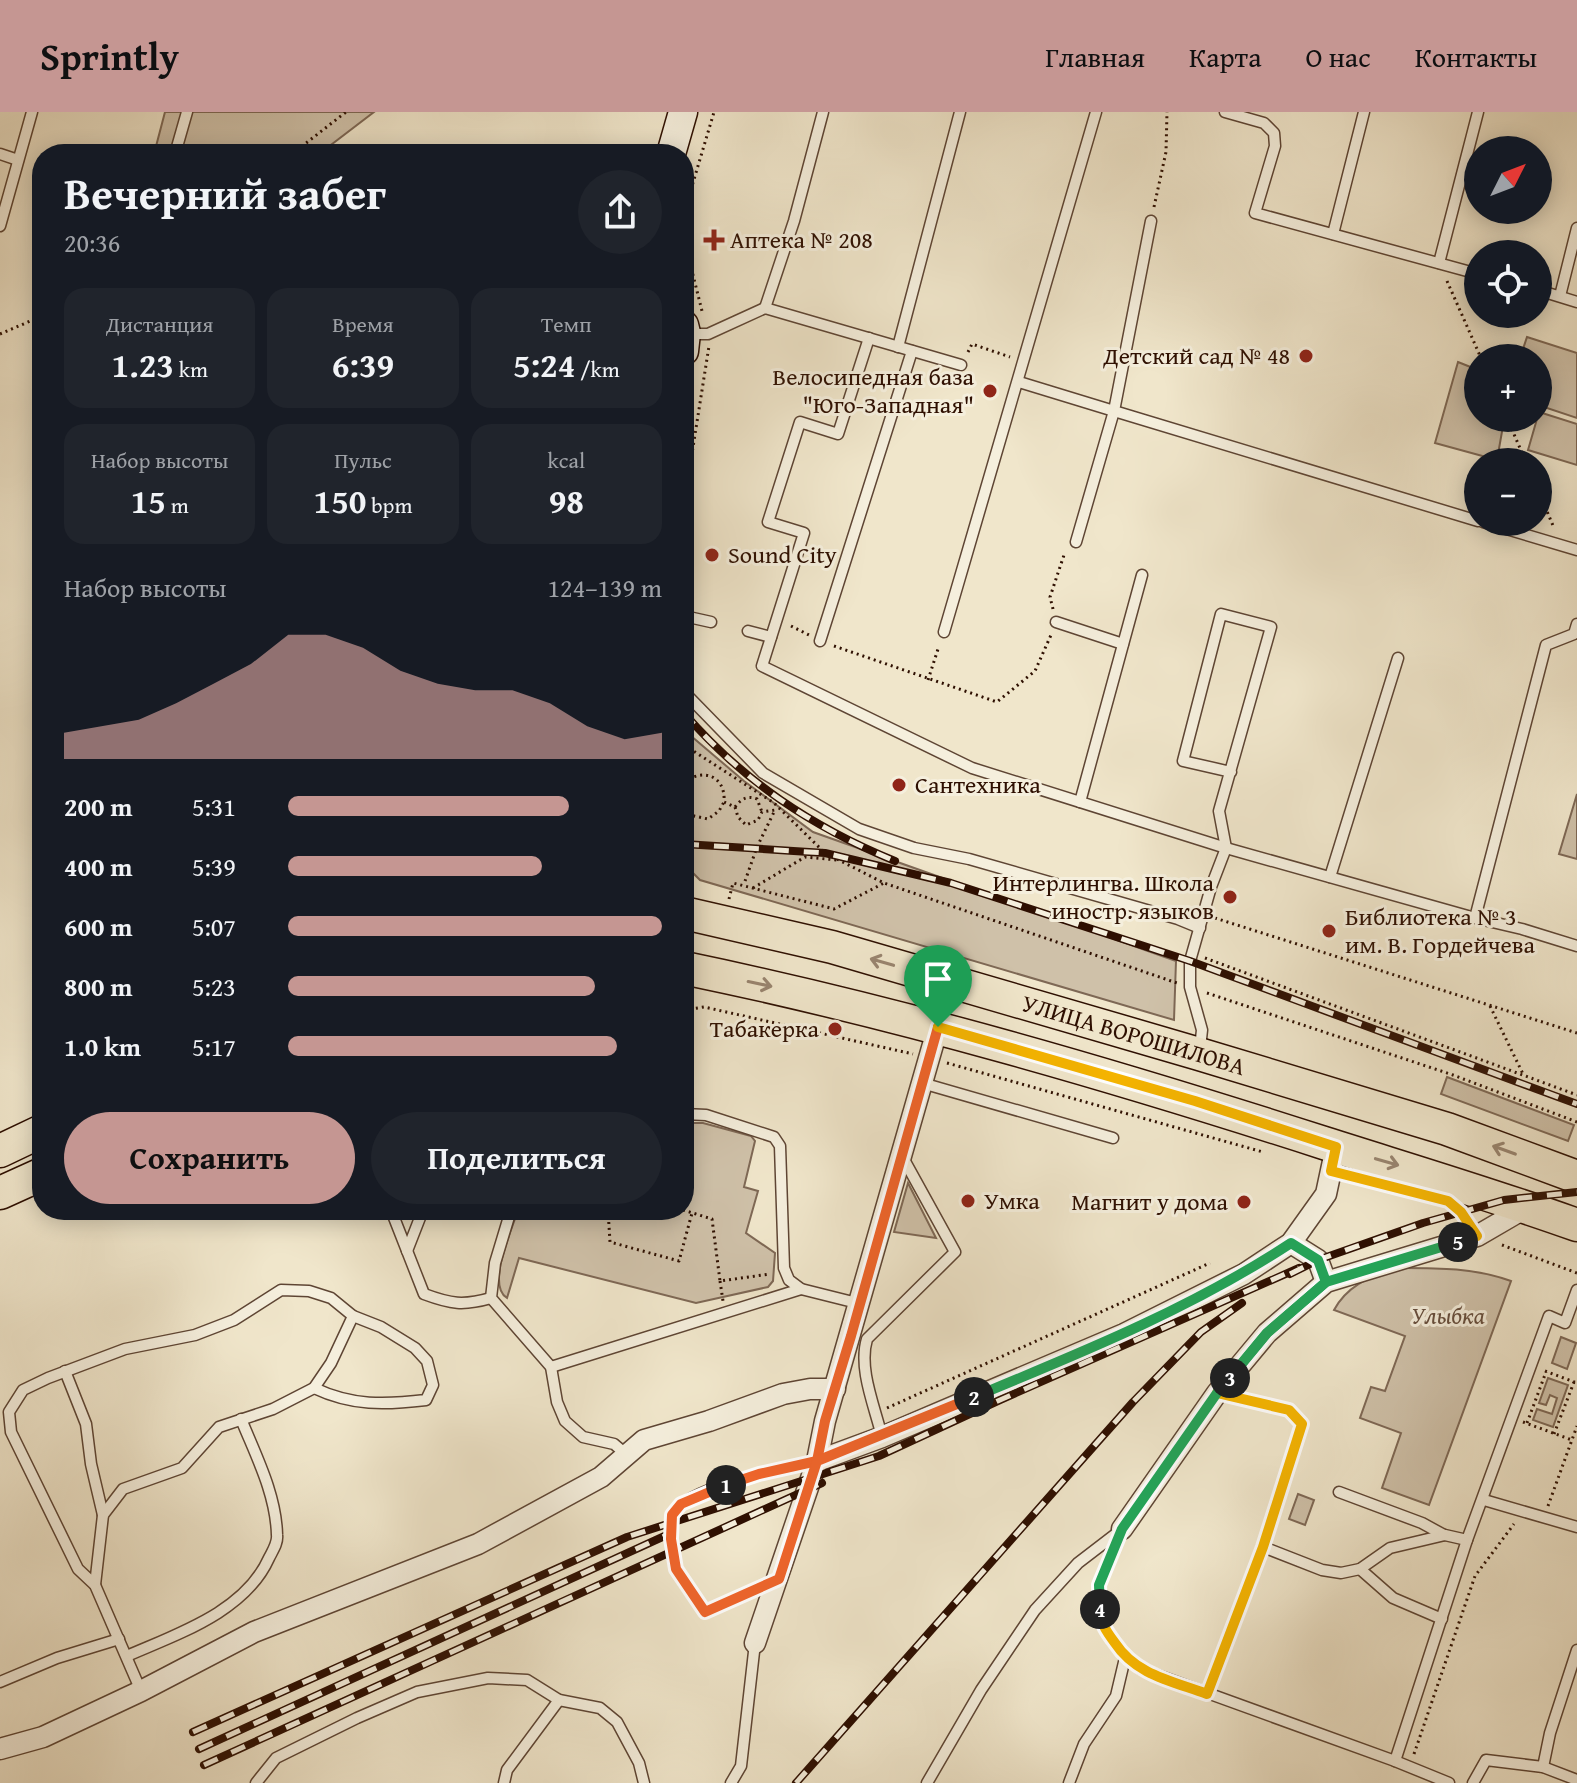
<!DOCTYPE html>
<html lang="ru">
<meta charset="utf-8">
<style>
body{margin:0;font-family:"Gentium Book Plus",serif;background:#20242c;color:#f1f3f6;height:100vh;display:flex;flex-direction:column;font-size:30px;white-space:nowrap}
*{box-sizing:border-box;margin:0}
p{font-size:26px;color:#9ea1a6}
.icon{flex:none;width:44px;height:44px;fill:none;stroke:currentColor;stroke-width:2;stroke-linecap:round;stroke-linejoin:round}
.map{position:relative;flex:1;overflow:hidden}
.panel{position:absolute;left:32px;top:32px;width:662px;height:1076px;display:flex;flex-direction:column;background:#171b24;border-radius:32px;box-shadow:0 4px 20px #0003}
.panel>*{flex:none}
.needle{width:52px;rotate:48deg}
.tools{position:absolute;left:1464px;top:24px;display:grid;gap:16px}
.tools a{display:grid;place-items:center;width:88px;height:88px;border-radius:50%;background:#171b24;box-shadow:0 4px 20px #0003;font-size:40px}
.pin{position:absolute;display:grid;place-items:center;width:68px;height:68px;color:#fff;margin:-82px -34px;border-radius:50% 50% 50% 0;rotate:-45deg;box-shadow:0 0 8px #0007}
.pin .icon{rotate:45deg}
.km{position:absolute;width:40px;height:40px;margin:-20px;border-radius:50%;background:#222;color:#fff;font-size:22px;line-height:40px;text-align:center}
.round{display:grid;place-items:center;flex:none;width:84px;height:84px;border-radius:42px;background:#20242c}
.head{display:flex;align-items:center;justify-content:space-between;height:136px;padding:0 32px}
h1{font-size:44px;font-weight:700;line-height:60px}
.figures{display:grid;grid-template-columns:repeat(3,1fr);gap:12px;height:136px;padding:8px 32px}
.figures div{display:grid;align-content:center;border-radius:20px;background:#20242c;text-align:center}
.figures b{font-size:34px;font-weight:700}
.figures small{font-size:22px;font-weight:400}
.figures p{font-size:22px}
.chart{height:224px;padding:16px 32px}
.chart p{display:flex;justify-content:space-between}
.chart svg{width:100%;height:144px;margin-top:8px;fill:#c59692;opacity:.7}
.button{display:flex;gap:16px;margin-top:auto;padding:16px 32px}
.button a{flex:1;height:92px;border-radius:48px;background:#c59692;color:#111;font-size:32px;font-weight:700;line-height:92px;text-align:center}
.button a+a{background:#20242c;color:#f1f3f6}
ul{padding:0 32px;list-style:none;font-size:26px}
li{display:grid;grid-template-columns:128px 96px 1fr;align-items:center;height:60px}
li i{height:20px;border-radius:10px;background:#c59692}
header{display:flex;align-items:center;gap:48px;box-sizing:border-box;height:112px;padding:0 40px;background:#c59692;color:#111}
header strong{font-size:38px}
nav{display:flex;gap:44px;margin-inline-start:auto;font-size:28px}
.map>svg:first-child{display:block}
</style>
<header>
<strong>Sprintly</strong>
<nav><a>Главная</a><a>Карта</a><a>О нас</a><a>Контакты</a></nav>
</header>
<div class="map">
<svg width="1577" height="1671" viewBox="0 0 1577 1671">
<rect width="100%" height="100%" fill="#f0e6cb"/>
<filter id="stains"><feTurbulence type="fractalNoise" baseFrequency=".0025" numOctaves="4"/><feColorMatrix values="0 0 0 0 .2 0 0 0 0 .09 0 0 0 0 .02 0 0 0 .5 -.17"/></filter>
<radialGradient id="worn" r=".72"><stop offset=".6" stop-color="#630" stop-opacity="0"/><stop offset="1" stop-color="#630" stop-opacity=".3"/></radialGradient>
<!-- green -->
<g fill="#cfc1a9" stroke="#7e6855" stroke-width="2">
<path d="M 165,0 L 374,0 L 319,42 L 154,42 Z"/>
<path d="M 1527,225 L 1577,241 L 1577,306 L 1538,293 L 1538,246 L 1520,246 Z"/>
<path d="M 1458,250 L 1478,258 L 1478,306 L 1499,306 L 1503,314 L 1497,348 L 1435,331 Z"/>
<path d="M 1539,300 L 1577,312 L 1577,353 L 1528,338 Z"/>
<path d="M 684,618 L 744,669 L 813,720 L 1176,849 L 1174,908 L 700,768 L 684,752 Z"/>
<path d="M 1577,682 L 1577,747 L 1559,742 Z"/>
<path d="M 1447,965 L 1574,1013 L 1568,1029 L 1441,982 Z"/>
<path d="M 684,1011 L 703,1011 L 751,1024 L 755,1029 L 744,1075 L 758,1079 L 746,1121 L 775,1141 L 773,1169 L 768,1175 L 696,1191 L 519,1146 L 507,1186 C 486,1173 512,1118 518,1098 L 684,1098 Z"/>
<path d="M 908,1071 L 936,1126 L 894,1120 Z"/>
<path d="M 1393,1156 C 1434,1156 1472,1155 1511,1169 L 1429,1393 L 1382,1376 L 1401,1321 L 1360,1306 L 1371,1275 L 1385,1279 L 1405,1224 L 1334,1198 C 1347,1174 1368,1166 1393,1156 Z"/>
<path d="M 1561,1225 L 1576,1231 L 1567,1257 L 1552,1251 Z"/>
<path d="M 1548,1266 L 1568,1273 L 1553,1315 L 1533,1308 L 1537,1297 L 1552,1302 L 1557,1286 L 1550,1283 L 1546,1293 L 1539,1291 Z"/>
<path d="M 1298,1382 L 1314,1388 L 1305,1413 L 1289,1407 Z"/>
</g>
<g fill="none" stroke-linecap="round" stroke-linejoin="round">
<!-- lane casing -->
<g stroke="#5e4534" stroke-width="13">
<g id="lane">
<path d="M 1225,0 L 1264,11 L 1274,21 L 1275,34 L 1255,101 L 1478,162"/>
<path d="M 0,42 L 18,48"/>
<path d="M 175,42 L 187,0"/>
<path d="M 1151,109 L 1114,299 L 1478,409"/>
<path d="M 0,114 L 32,0"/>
<path d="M 1333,122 L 1364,0"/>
<path d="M 1439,151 L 1478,0"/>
<path d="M 1538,178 L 1577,190"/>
<path d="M 1560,184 L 1577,116"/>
<path d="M 765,196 L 794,109 L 823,0"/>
<path d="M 688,222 L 708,222 L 765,196 L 961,253"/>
<path d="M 869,226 L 838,322 L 800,310 L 768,410 L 804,421 L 762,554 L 972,656 L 1226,736 L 1475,806 L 1522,817 L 1577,834"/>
<path d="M 898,235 L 960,0"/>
<path d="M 1019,270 L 1114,299 L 1076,430"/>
<path d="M 1483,410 L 1577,438"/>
<path d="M 684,504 L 711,510"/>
<path d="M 1056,510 L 1123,532"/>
<path d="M 748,519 L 771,525"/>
<path d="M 944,520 L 1096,0"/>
<path d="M 820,529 L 912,239"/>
<path d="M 684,580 L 763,661 L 859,717 L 914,736 L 969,747 L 1178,807 L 1200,816"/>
<path d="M 1080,690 L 1142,463"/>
<path d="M 1330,765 L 1398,546"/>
<path d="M 1475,806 L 1546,533 L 1574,522 L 1577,512"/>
<path d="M 1200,936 L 1202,918 L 1190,875 L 1190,849 L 1211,775 L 1226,736 L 1219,699 L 1271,515 L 1221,502 L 1183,649 L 1231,660"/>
<path d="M 922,971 L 1113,1026"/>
<path d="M 684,1002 L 706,1003 L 774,1025 L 780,1034 L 784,1156 L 789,1168 L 801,1177 L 861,1192"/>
<path d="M 391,1098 L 424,1182 C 451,1192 463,1194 491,1186"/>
<path d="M 511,1098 L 495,1151 L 491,1186 L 551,1255 L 557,1290 L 565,1309 L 583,1325 L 614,1332 L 628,1344"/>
<path d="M 407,1139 L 423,1098"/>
<path d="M 551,1255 L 801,1177"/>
<path d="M 65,1259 L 86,1312 L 91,1352 L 103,1403"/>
<path d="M 1217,1281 L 1289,1298 L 1302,1312 L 1263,1435"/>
<path d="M 882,1325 C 875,1295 858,1257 867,1227 L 955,1140 L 902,1044"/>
<path d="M 1339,1380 L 1422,1411 L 1444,1423"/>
<path d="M 1484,1388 L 1577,1415"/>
<path d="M 1122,1417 C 1115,1434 1105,1453 1100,1471 C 1091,1505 1114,1539 1141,1557 L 1395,1649 L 1449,1671"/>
<path d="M 1360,1457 L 1393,1486 L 1442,1507"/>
<path d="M 776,1468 L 705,1500 C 696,1487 685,1474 677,1459 C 672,1448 667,1410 674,1400 C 692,1374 786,1356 817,1349"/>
<path d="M 95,1473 L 103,1403 L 123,1377 L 182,1356 L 219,1315 L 273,1297 L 314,1276 L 331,1251 L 353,1204"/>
<path d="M 127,1544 C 177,1522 245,1500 269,1446 C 273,1438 278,1431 277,1423 C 276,1382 256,1344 241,1307"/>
<path d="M 0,1570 L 57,1546 L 119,1527"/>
<path d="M 141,1579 L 95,1473 L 78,1457 L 11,1320 L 9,1300 L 23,1278 L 48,1266 L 125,1237 L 195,1223 L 234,1208 L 281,1178 L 309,1179 L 331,1186 L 353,1204 L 381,1215 L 415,1236 L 427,1249 L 433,1273 L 426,1288 C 385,1293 352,1294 314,1276"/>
<path d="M 1207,1582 L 1263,1435 L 1322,1458 L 1341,1461 L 1360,1457 L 1390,1436 L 1445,1423 L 1467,1428"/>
<path d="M 1395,1649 L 1467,1428 L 1549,1204 L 1565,1211 L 1577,1178"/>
<path d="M 1543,1655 L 1550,1621 L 1577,1538"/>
<path d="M 256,1671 L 276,1646 L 357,1606 L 417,1580 L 488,1566 L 527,1568 L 559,1588 L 600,1596 L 617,1610 L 639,1651 L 644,1671"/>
<path d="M 504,1671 L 507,1658 L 559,1588"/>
<path d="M 731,1671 L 741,1654 L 755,1531"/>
<path d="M 927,1671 L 981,1578 L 1035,1498 L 1078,1451 L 1121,1418"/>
<path d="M 1069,1671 L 1084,1632 L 1116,1584 L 1125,1546"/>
<path d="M 1473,1671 L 1486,1648 L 1543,1655 L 1577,1668"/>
</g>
</g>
<!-- street casing -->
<g stroke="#5e4534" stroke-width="23">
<g id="street">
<path d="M 1291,1131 L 1318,1148 L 1326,1170"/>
<path d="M 817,1349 L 825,1309 L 938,915"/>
<path d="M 1122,1417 L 1217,1281 L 1267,1221 L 1326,1170 L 1477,1124 L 1527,1095"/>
<path d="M 755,1531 L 817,1349 L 882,1325 L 1124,1222 L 1244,1162 L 1291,1131 L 1326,1082 L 1336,1035"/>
<path d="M 0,1637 L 43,1625 L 141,1579 L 254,1520 L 478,1432 L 601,1365 L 644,1328 L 709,1309 L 783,1282 L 810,1277 L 835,1277"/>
</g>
</g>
<!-- secondary casing -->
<g stroke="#2e0f01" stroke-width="31">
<g id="secondary">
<path d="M 671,42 L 683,0"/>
<path d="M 684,213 L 686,221 L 684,239"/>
</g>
</g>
<!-- primary casing -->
<g stroke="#2e0f01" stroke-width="35">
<g id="primary">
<path id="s1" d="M 684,801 L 832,835 L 1199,942 L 1447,1017 L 1577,1065"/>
<path d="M 684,856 C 901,901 1113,963 1324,1031 C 1409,1058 1493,1083 1577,1113"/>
<path d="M 0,1039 L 42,1019"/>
<path d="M 0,1081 L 42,1062"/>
</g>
</g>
<!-- path -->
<g stroke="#2e0f01" stroke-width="3" stroke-dasharray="2 4" stroke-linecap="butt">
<path d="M 292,42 L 346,0"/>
<path d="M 1154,95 L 1166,40 L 1167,0"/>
<path d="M 684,101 L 714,0"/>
<path d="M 684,127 L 702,199"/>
<path d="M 1447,169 L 1481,246"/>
<path d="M 0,222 L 42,204"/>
<path d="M 968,240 L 972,232 L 1010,245"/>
<path d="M 1507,306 L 1526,350"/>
<path d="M 1538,378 L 1554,416"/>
<path d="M 684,392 L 709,234"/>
<path d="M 1053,497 L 1050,485 L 1065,440"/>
<path d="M 791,514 L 809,523"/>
<path d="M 834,534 L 997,590 L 1035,559 L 1051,523"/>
<path d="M 928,568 L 939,534"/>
<path d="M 684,633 L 774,691 L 825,741 L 884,771 L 1177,871"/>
<path d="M 684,671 C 703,655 726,664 724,690 L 735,695 L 738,705 L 746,713 L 758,708 L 762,700 L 775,698 L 757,735 L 744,772"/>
<path d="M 735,695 C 741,687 747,683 757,687 L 762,700"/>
<path d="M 684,696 L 694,704 L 708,707 L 719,699 L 724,690"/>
<path d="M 753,776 L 805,745 L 837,748"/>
<path d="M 729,787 L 733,771 L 834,797 L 884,771"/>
<path d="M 1215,806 L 1577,921"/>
<path d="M 1205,846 L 1577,983"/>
<path d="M 1207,881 L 1453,963 L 1577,1010"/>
<path d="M 1490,894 L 1523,962"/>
<path d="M 684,898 L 704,895 L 913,942"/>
<path d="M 947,951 L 1263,1040"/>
<path d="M 608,1098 L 610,1130 L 679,1149 L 692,1101"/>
<path d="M 683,1098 L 712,1107 L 720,1169 L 770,1162"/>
<path d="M 1502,1133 L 1577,1161"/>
<path d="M 720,1169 L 723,1189"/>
<path d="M 1545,1259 L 1577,1271"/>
<path d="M 887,1296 L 1210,1151"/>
<path d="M 1523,1310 L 1572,1328"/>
<path d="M 1527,1311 L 1546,1260"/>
<path d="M 1554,1322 L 1574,1270"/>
<path d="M 1548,1394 L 1577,1314"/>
<path d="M 1414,1642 L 1475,1464 L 1514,1412"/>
</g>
<!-- lane -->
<use href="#lane" stroke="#f5efdd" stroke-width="10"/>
<!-- street -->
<use href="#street" stroke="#f5efdd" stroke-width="20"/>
<!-- secondary -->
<use href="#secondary" stroke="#f5efdd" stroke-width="28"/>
<!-- primary -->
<use href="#primary" stroke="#f0e6cb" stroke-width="32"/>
<!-- rail casing -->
<g stroke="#2e0f01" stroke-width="8">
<g id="rail">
<path d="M 684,601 C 743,669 812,715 895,749"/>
<path d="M 684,732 L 825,741 L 951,771 L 1190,849 L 1577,992"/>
<path d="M 1290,1162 L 1318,1148 L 1423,1111 L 1504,1088 L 1577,1080"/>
<path d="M 193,1620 L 627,1425 L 879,1344 L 1000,1288 L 1299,1156"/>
<path d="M 199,1637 L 669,1422"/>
<path d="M 204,1653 L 822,1371"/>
<path d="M 796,1671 L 1133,1290 L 1201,1220 L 1242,1191"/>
</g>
</g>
<!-- rail -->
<use href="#rail" stroke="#f5efdd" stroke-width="5" stroke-dasharray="15" stroke-linecap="butt"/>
</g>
<!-- one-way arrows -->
<defs><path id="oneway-shaft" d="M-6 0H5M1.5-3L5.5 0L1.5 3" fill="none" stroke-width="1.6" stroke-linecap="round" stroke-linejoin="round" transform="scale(2)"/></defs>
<g stroke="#998570">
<use href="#oneway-shaft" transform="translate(882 850) rotate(-164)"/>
<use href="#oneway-shaft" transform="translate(760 872) rotate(12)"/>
<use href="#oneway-shaft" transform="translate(1504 1038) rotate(-160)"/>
<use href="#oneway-shaft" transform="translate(1387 1050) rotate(16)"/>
</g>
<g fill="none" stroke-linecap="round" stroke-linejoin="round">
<!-- split-1 casing -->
<g stroke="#fff" stroke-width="16">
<path id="split-1" d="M 726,1373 L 759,1362 L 817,1349 L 825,1309 L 851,1224 L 938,915"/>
</g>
<!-- split-2 casing -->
<g stroke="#fff" stroke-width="16">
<path id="split-2" d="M 726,1373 L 681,1392 L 672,1403 L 671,1427 L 676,1457 L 705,1500 L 779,1467 L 817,1349 L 974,1285"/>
</g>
<!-- split-3 casing -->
<g stroke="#fff" stroke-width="16">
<path id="split-3" d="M 974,1285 C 1083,1240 1192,1196 1291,1131 L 1318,1148 L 1326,1170 L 1267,1221 L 1230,1266"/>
</g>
<!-- split-4 casing -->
<g stroke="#fff" stroke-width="16">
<path id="split-4" d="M 1100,1497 C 1101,1512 1106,1519 1115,1531 C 1136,1563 1172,1569 1207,1582 L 1263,1435 L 1302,1312 L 1289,1298 L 1217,1281 L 1230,1266"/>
</g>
<!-- split-5 casing -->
<g stroke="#fff" stroke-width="16">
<path id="split-5" d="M 1100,1497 L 1099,1473 L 1122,1417 L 1217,1281 L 1267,1221 L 1326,1170 L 1458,1130"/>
</g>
<!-- split-6 casing -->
<g stroke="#fff" stroke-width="16">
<path id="split-6" d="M 938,915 L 1195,989 L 1336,1035 L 1331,1059 L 1448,1089 L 1461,1100 L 1477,1124 L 1458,1130"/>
</g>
<!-- split-1 -->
<use href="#split-1" stroke="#f0652b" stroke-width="10"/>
<!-- split-2 -->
<use href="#split-2" stroke="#f0652b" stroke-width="10"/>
<!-- split-3 -->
<use href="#split-3" stroke="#22a559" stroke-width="10"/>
<!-- split-4 -->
<use href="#split-4" stroke="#f5b400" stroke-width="10"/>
<!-- split-5 -->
<use href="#split-5" stroke="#22a559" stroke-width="10"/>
<!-- split-6 -->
<use href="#split-6" stroke="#f5b400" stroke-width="10"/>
</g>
<!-- markers -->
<g fill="#8f2418" stroke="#f5efdd" stroke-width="3">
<path d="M710 116h8v8h8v8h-8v8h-8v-8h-8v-8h8z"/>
<circle cx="1306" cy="244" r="8"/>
<circle cx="990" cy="279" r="8"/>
<circle cx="712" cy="443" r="8"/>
<circle cx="899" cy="673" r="8"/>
<circle cx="1230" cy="785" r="8"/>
<circle cx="1329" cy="819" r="8"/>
<circle cx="835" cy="917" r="8"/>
<circle cx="968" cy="1089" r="8"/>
<circle cx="1244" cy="1090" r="8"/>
</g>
<g text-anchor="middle" stroke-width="6" stroke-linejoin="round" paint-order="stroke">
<!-- poi labels -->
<g font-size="24" fill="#2e0f01" stroke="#f5efdd" text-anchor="start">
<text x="730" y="136">Аптека № 208</text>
<text x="1290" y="252" text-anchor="end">Детский сад № 48</text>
<text x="974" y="273" text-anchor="end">Велосипедная база<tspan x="974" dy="28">"Юго-Западная"</tspan></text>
<text x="728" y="451">Sound City</text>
<text x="915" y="681">Сантехника</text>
<text x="1214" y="779" text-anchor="end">Интерлингва. Школа<tspan x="1214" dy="28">иностр. языков</tspan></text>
<text x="1345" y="813">Библиотека № 3<tspan x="1345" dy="28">им. В. Гордейчева</tspan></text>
<text x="819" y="925" text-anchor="end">Табакерка</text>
<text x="984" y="1097">Умка</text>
<text x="1228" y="1098" text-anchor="end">Магнит у дома</text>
</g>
<!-- street labels -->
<g font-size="24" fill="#2e0f01" stroke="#f5efdd">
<text dy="8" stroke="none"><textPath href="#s1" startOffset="466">УЛИЦА ВОРОШИЛОВА</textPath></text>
</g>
<!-- park labels -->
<g font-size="24" font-style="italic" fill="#664d3c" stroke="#f5efdd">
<text x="1448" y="1212">Улыбка</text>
</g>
</g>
<rect width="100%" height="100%" filter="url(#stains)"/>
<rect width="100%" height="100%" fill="url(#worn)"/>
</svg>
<div class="tools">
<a><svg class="needle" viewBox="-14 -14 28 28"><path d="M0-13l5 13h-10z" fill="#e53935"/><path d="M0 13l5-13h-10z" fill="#9ea1a6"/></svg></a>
<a><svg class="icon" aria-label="locate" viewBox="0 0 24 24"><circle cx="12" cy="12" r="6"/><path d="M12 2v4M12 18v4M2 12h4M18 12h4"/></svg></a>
<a>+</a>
<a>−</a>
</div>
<div class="pin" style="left:938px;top:915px;background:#1e9e55"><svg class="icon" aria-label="arrive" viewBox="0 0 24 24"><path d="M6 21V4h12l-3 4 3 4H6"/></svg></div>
<b class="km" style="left:726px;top:1373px">1</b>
<b class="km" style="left:974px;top:1285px">2</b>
<b class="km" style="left:1230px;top:1266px">3</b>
<b class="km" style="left:1100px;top:1497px">4</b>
<b class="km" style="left:1458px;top:1130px">5</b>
<section class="panel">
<div class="head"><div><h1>Вечерний забег</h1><p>20:36</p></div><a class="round"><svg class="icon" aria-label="share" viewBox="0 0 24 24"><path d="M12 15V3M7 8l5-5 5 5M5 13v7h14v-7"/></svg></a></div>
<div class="figures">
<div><p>Дистанция</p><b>1.23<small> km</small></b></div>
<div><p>Время</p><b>6:39</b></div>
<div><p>Темп</p><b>5:24<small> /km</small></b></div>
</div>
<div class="figures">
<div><p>Набор высоты</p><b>15<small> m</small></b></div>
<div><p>Пульс</p><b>150<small> bpm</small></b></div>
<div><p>kcal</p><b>98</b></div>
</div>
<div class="chart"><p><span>Набор высоты</span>124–139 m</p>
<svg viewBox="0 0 160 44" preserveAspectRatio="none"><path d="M0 44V36L10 34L20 32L30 27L40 21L50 15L60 6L70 6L80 10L90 17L100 21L110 23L120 23L130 27L140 34L150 38L160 36V44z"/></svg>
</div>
<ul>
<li><b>200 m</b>5:31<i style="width:75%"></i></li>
<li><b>400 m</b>5:39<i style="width:68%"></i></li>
<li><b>600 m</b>5:07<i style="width:100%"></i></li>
<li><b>800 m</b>5:23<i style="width:82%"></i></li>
<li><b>1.0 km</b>5:17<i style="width:88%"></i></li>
</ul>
<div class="button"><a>Сохранить</a><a>Поделиться</a></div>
</section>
</div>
